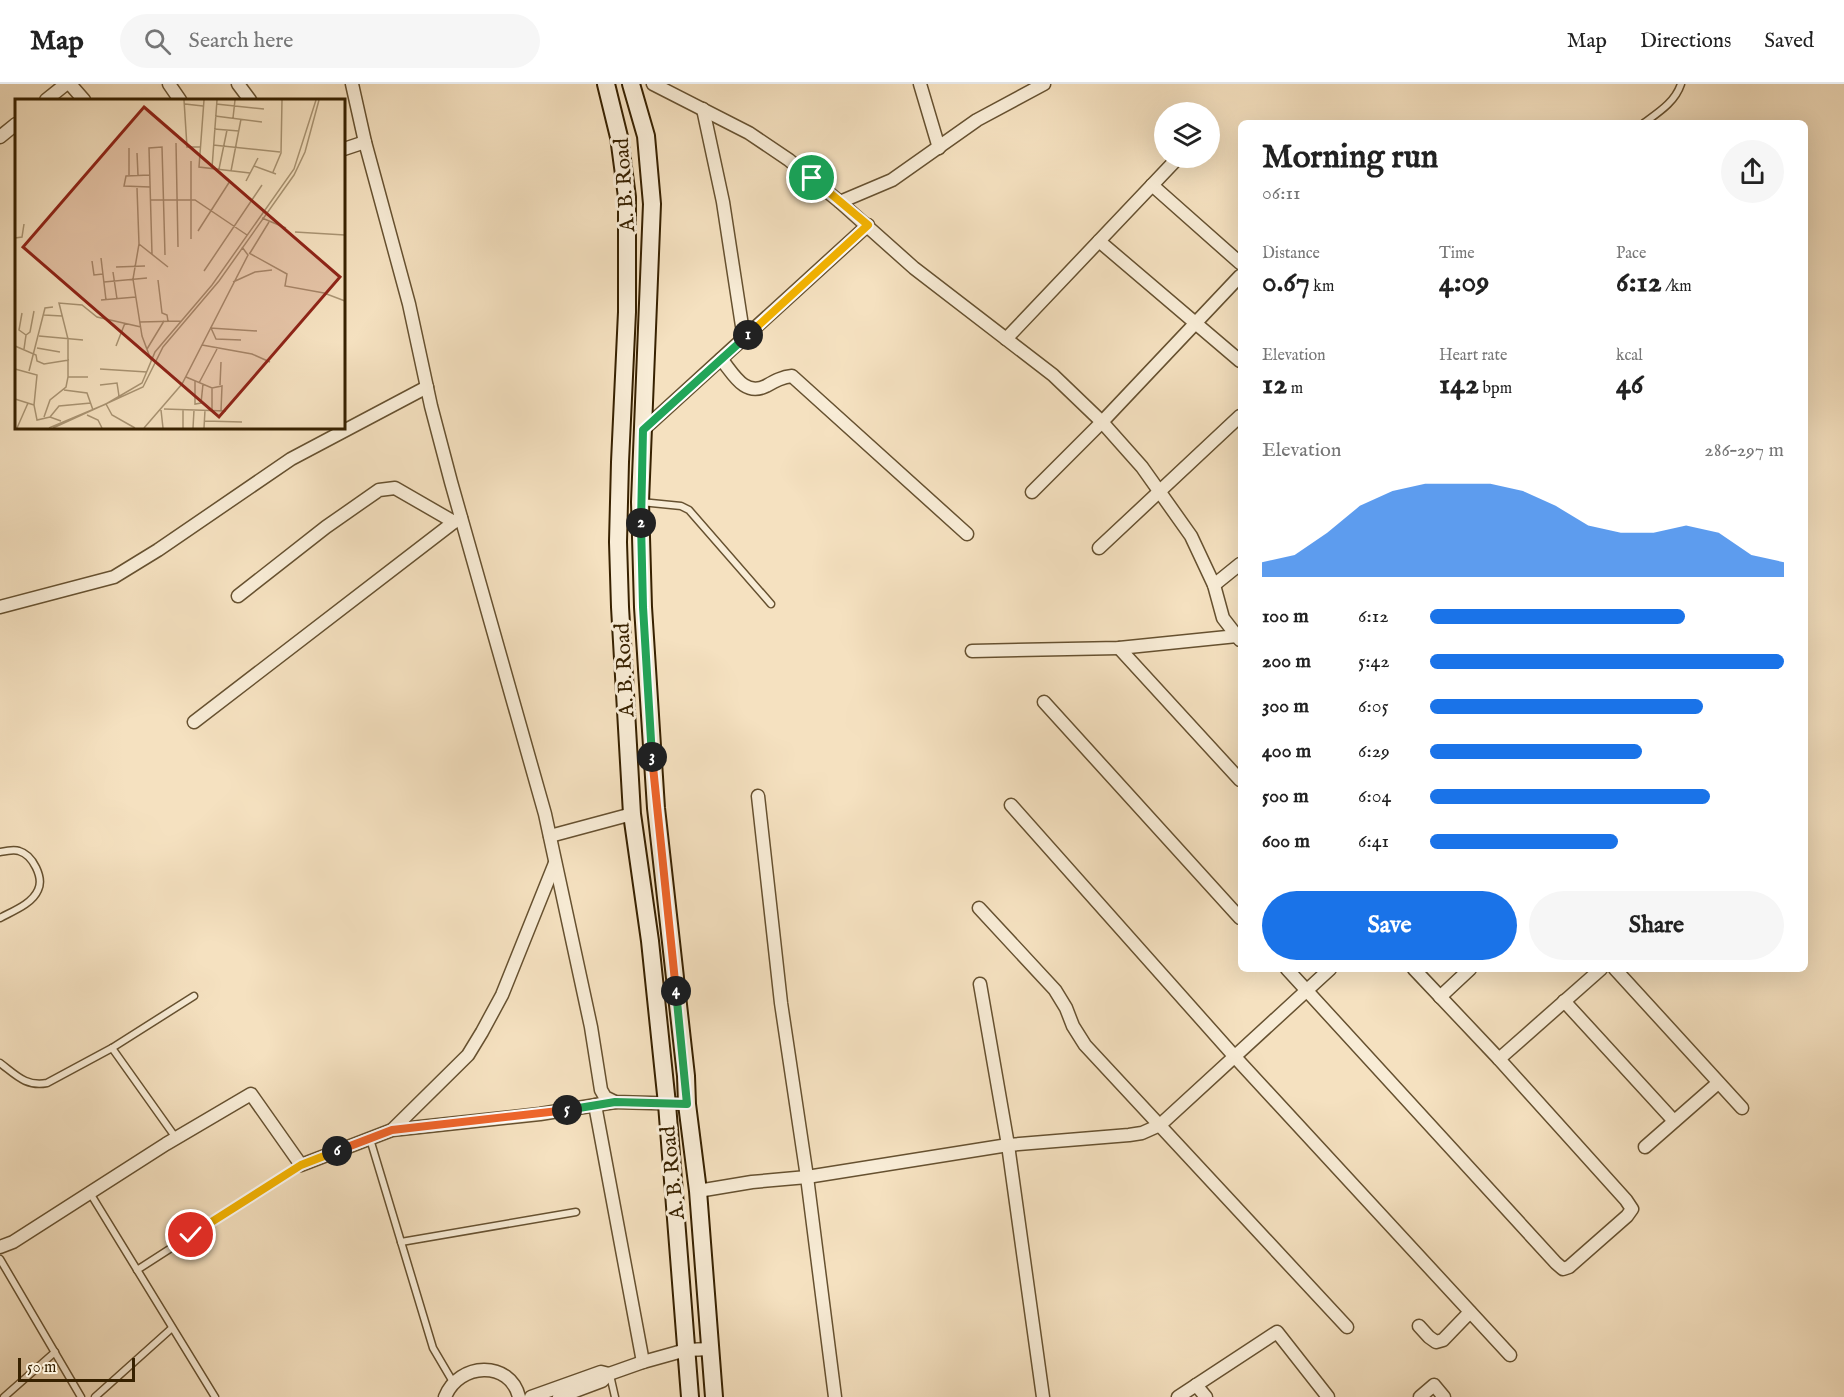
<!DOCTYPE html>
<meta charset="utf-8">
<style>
body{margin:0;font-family:"IM FELL English",serif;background:#f6f6f6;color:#222;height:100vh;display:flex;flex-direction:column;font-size:22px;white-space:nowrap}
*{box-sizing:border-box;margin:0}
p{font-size:20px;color:#767676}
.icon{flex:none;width:33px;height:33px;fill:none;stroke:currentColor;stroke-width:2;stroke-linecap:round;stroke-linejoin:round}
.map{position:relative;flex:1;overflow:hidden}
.panel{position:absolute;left:1238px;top:36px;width:570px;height:852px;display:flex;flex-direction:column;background:#fff;border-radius:9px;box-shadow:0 6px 24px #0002}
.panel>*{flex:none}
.fabs{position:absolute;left:1154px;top:18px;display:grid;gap:12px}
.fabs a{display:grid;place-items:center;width:66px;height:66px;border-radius:50%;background:#fff;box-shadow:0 6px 24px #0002;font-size:30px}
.scale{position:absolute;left:18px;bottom:15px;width:117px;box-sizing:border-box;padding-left:6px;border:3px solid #372100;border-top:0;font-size:16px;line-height:21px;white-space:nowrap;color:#372100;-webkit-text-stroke:4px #f8ecd6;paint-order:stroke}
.pin{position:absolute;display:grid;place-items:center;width:51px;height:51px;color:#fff;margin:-26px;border:3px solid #fff;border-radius:50%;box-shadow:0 2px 6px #0007}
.km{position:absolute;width:30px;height:30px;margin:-15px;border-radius:50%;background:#222;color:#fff;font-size:16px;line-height:30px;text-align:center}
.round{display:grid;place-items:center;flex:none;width:63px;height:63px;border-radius:32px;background:#f6f6f6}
.headline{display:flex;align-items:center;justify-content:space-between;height:102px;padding:0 24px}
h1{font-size:33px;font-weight:700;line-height:45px}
.metrics{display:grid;grid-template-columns:repeat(3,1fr);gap:9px;height:102px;padding:6px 24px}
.metrics div{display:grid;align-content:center}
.metrics b{font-size:30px;font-weight:700}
.metrics small{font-size:16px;font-weight:400}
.metrics p{font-size:16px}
.chart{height:168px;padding:12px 24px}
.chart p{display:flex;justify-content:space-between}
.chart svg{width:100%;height:108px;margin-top:6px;fill:#1a73e8;opacity:.7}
.primary-button{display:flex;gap:12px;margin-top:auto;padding:12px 24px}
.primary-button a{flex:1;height:69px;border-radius:36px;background:#1a73e8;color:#fff;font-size:24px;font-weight:700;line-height:69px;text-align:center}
.primary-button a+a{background:#f6f6f6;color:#222}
ul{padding:0 24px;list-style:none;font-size:20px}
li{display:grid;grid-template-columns:96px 72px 1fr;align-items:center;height:45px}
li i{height:15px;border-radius:8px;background:#1a73e8}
header{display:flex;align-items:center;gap:36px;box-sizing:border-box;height:84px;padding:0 30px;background:#fff;border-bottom:2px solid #e0e0e0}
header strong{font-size:28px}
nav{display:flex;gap:33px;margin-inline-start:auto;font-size:21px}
.search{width:420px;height:54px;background:#f6f6f6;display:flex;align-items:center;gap:15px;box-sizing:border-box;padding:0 21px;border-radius:33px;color:#767676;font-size:22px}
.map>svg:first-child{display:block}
</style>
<header>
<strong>Map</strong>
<div class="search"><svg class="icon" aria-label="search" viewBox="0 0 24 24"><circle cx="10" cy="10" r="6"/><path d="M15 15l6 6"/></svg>Search here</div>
<nav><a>Map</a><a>Directions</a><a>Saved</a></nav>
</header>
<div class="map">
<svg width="1844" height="1313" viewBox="0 0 1844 1313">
<rect width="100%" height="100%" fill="#f5e1c0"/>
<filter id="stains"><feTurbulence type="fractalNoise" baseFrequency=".00333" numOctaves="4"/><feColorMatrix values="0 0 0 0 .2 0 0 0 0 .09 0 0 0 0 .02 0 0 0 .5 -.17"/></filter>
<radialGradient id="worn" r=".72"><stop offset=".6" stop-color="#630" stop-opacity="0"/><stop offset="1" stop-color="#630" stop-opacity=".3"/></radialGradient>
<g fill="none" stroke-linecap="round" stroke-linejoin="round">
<!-- lane casing -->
<g stroke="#665130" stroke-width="9">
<g id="lane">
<path d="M 1644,39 C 1659,28 1675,18 1681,0"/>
<path d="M 641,418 L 681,422 L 689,426 L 771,520"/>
<path d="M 0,768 C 5,767 14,765 19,767 C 33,771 44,794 38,806 C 32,820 13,827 0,834"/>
<path d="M 112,964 L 194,912"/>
<path d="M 0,979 C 16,991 26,1003 47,999 L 112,964 L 176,1054"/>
<path d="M 370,1055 L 433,1264 L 453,1298"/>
<path d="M 90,1109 L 215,1313"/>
<path d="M 401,1158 L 576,1128"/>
<path d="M 0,1175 L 81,1313"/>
<path d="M 137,1186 L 300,1081"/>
<path d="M 610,1291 L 615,1313"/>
<path d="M 4,1313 L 55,1268"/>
<path d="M 95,1313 L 172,1244"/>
</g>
</g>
<!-- street casing -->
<g stroke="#665130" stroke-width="15">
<g id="street">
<path d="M 70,0 L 84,16"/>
<path d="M 169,0 L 180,16"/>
<path d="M 238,0 L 250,16"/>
<path d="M 352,0 L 365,58 L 409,220 L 431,322 L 451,398 L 545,730 L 591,943 L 601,1006 L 605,1013 L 615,1018 L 687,1020"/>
<path d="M 653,0 L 749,49 L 789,76 L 840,118 L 914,184 L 1053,291 L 1102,338 L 1142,383 L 1191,452 L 1214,501 L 1223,534 L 1240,556"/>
<path d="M 920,0 L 939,64"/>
<path d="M 46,16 L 66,0"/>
<path d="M 703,25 L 723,118 L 744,255"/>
<path d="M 0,53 L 16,40"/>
<path d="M 344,65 L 365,58"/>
<path d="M 1152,101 L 1240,179"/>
<path d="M 840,118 L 892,96 L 977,36 L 1044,0"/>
<path d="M 1099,157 L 1240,277"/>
<path d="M 1006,255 L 1175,77"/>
<path d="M 721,275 C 733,289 744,313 766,302 C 775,297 782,293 792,292 L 967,450"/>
<path d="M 643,346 L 868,141"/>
<path d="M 1032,408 L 1102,338 L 1240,192"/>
<path d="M 1099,464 L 1240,332"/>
<path d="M 1214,501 L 1240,480"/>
<path d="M 238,512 L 326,443 L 379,406 L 395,404 L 454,438"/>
<path d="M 0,523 L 114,493 L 158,466 L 291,375 L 427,303"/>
<path d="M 1119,564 L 1240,696"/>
<path d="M 972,567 L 1119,564 L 1237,552"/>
<path d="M 1044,618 L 1240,834"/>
<path d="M 194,638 L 454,438 L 461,434"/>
<path d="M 758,712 L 781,919 L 807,1093 L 835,1313"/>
<path d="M 1011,721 L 1235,973 L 1510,1271"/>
<path d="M 550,752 L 632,730"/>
<path d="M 979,824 L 1055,906 L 1066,924 L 1073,942 L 1085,961 L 1347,1243"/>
<path d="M 1287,885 L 1556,1179 L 1563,1185 L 1569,1183 L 1627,1132 L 1632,1125 L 1626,1116 L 1499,975 L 1414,885"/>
<path d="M 1615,885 L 1742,1024"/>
<path d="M 980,900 L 1008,1061 L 1043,1313"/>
<path d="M 1440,913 L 1470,885"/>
<path d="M 1564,917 L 1674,1037"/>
<path d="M 1499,975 L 1601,885"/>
<path d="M 595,1021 L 643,1278"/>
<path d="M 392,1046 L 468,971 L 482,948 L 502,911 L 555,779"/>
<path d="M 1645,1063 L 1718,999"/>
<path d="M 698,1107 L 752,1098 L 807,1093 L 1008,1061 L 1129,1051 L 1142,1049 L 1160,1041 L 1330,885"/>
<path d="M 0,1163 L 13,1158 L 166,1060 L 251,1010 L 301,1081 L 392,1046 L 540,1030 L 615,1018"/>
<path d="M 1419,1242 L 1429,1253 L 1436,1258 L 1443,1256 L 1470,1228"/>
<path d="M 1196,1301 L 1206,1313"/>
<path d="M 445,1313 C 459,1278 510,1276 519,1313"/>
<path d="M 531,1313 L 601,1288 L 609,1290"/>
<path d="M 559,1313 L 602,1297 L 609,1290 L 643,1278 L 686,1266 L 710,1265"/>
<path d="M 1178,1313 L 1277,1248 L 1328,1313"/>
<path d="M 1420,1313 L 1434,1301 L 1444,1313"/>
</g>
</g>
<!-- secondary casing -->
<g stroke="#372100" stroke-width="20">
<g id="secondary">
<path d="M 606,0 L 619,53 L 627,113 L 627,228 L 620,378 L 618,458 L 620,523 L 632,730 L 650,857 L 667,1020 L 690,1313"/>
<path d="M 631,0 L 646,52 L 652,120 L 640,418 L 643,523 L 656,724 L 686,992 L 687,1020 L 698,1107 L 714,1313"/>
</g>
</g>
<!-- lane -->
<use href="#lane" stroke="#f8ecd6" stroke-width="6"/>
<!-- street -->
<use href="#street" stroke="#f8ecd6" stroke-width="12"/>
<!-- secondary -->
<use href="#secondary" stroke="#f8ecd6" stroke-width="16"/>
</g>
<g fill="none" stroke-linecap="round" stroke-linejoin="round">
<!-- split-1 casing -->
<g stroke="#fff" stroke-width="12">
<path id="split-1" d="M 748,251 L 868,141 L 812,94"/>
</g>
<!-- split-2 casing -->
<g stroke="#fff" stroke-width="12">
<path id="split-2" d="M 641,439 L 643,346 L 748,251"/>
</g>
<!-- split-3 casing -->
<g stroke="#fff" stroke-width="12">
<path id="split-3" d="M 641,439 L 643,523 L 652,673"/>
</g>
<!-- split-4 casing -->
<g stroke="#fff" stroke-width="12">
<path id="split-4" d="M 652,673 L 676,907"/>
</g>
<!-- split-5 casing -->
<g stroke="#fff" stroke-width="12">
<path id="split-5" d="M 567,1026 L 615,1018 L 687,1020 L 676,907"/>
</g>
<!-- split-6 casing -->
<g stroke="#fff" stroke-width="12">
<path id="split-6" d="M 337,1067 L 392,1046 L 567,1026"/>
</g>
<!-- split-7 casing -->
<g stroke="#fff" stroke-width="12">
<path id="split-7" d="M 191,1151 L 301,1081 L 337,1067"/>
</g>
<!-- split-1 -->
<use href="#split-1" stroke="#f5b400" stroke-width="8"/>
<!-- split-2 -->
<use href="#split-2" stroke="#22a559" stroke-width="8"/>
<!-- split-3 -->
<use href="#split-3" stroke="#22a559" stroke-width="8"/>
<!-- split-4 -->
<use href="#split-4" stroke="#f0652b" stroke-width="8"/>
<!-- split-5 -->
<use href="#split-5" stroke="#22a559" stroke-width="8"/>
<!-- split-6 -->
<use href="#split-6" stroke="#f0652b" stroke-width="8"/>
<!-- split-7 -->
<use href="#split-7" stroke="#f5b400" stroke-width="8"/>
</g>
<g text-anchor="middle" stroke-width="6" stroke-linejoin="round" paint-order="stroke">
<!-- street labels -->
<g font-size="21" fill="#372100" stroke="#f8ecd6">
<text transform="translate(624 101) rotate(-94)" y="7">A. B. Road</text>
<text transform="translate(624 586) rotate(-93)" y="7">A. B. Road</text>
<text transform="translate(672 1089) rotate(-96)" y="7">A. B. Road</text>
</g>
</g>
<!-- overview -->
<g transform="translate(15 15)">
<rect width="330" height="330" fill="#f5e1c0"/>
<path fill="none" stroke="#a99473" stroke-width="1.5" d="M 169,1 L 172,48 L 185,48M 189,1 L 184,68 L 235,74M 170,5 L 188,7M 201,5 L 249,10M 200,17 L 247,23M 218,19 L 220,1M 199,30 L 224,32M 161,44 L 163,148M 198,46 L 265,53M 114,49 L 114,76M 122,54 L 123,76M 176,62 L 176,140M 239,67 L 261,75M 197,69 L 202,1M 204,70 L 212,31M 216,72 L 226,20M 258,73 L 266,54 L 267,1M 135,76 L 111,77 L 109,87 L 135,88M 231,82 L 243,59M 122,89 L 124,145 L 118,180 L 127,237 L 136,261M 136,101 L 180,101 L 232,136M 247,119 L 271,129M 183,132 L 215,82M 280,133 L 330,136M 0,139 L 7,138 L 9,125M 124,145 L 153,168M 234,154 L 272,175 L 270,187 L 309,194 L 330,202M 235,154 L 254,123M 137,155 L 134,49 L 147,48 L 150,156M 86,159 L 91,201M 77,162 L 79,176 L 88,175M 101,168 L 130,167M 189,172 L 247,86M 98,173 L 102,200M 143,181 L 147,214 L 152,216 L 153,222M 89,183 L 132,179M 218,183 L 240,173 L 257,171M 86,201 L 121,198M 7,214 L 4,231 L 11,236 L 9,250M 29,216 L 47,217M 125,223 L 166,222M 195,229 L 242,232M 196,229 L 201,240 L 226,241M 11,236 L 15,233 L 19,212M 24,237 L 68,241M 187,246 L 237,255 L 255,263M 0,247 L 21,256 L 22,262 L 29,265 L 54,261M 101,247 L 110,224M 22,249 L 45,253M 132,250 L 149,222M 0,270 L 22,276 L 19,306 L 22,321 L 35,318 L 46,322M 85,270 L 132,273M 14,272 L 30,209 L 38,208M 53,278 L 73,278M 171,278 L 197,289 L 207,287 L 206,312M 180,282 L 180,305 L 186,304 L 188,285M 184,284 L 202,250M 85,286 L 102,284 L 104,297M 205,286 L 206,263M 49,291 L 72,294 L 78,311M 0,300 L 19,306M 91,305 L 97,316 L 120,329M 149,310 L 211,312M 146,311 L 148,329M 197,312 L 197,289M 72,316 L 83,321 L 87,329M 29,318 L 35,301 L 51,288 L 53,278 L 53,240 L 44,204 L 67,206 L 82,218 L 126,228M 35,318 L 44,307 L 76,304M 190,322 L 227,323M 2,329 L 13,304M 34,329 L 91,305 L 127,284 L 140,253 L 197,186 L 279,70 L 301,1M 38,329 L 128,288 L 148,248 L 204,182 L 279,76 L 290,53 L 304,1M 129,329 L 167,285 L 233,156 L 227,148M 168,329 L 168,310M 178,329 L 179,311M 189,329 L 190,311"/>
<path fill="#8f2418" fill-opacity="0.15" stroke="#8f2418" stroke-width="3" d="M 129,8 L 325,178 L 204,318 L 8,148 Z"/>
<rect width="330" height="330" fill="none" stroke="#372100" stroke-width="3"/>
</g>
<rect width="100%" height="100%" filter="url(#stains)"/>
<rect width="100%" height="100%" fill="url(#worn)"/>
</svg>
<div class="fabs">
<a><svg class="icon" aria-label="layers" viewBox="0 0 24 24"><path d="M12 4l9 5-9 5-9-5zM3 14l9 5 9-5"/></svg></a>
</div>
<div class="scale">50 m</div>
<div class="pin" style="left:812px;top:94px;background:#1e9e55"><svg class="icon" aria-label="arrive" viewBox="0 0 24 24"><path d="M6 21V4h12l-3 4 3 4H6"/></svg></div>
<div class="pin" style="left:191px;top:1151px;background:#d93025"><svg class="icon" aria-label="check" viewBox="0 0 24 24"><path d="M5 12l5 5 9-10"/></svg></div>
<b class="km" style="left:748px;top:251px">1</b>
<b class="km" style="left:641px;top:439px">2</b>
<b class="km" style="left:652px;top:673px">3</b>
<b class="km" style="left:676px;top:907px">4</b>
<b class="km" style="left:567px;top:1026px">5</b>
<b class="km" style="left:337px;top:1067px">6</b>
<section class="panel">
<div class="headline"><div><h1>Morning run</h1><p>06:11</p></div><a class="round"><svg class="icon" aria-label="share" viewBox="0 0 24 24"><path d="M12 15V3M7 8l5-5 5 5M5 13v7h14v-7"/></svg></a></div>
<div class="metrics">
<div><p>Distance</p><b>0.67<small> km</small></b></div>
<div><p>Time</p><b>4:09</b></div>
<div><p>Pace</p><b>6:12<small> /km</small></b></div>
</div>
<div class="metrics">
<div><p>Elevation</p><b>12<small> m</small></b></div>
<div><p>Heart rate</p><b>142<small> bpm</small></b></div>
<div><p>kcal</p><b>46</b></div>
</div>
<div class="chart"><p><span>Elevation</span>286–297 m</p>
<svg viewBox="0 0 160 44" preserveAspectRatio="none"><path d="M0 44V38L10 35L20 26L30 15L40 9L50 6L60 6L70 6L80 9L90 15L100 23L110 26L120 26L130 23L140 26L150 35L160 38V44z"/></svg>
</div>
<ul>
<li><b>100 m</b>6:12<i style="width:72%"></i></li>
<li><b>200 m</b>5:42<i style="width:100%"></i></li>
<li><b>300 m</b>6:05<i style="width:77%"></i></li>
<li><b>400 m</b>6:29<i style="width:60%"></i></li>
<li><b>500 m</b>6:04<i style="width:79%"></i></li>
<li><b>600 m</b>6:41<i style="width:53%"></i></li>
</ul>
<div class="primary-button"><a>Save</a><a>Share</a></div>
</section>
</div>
